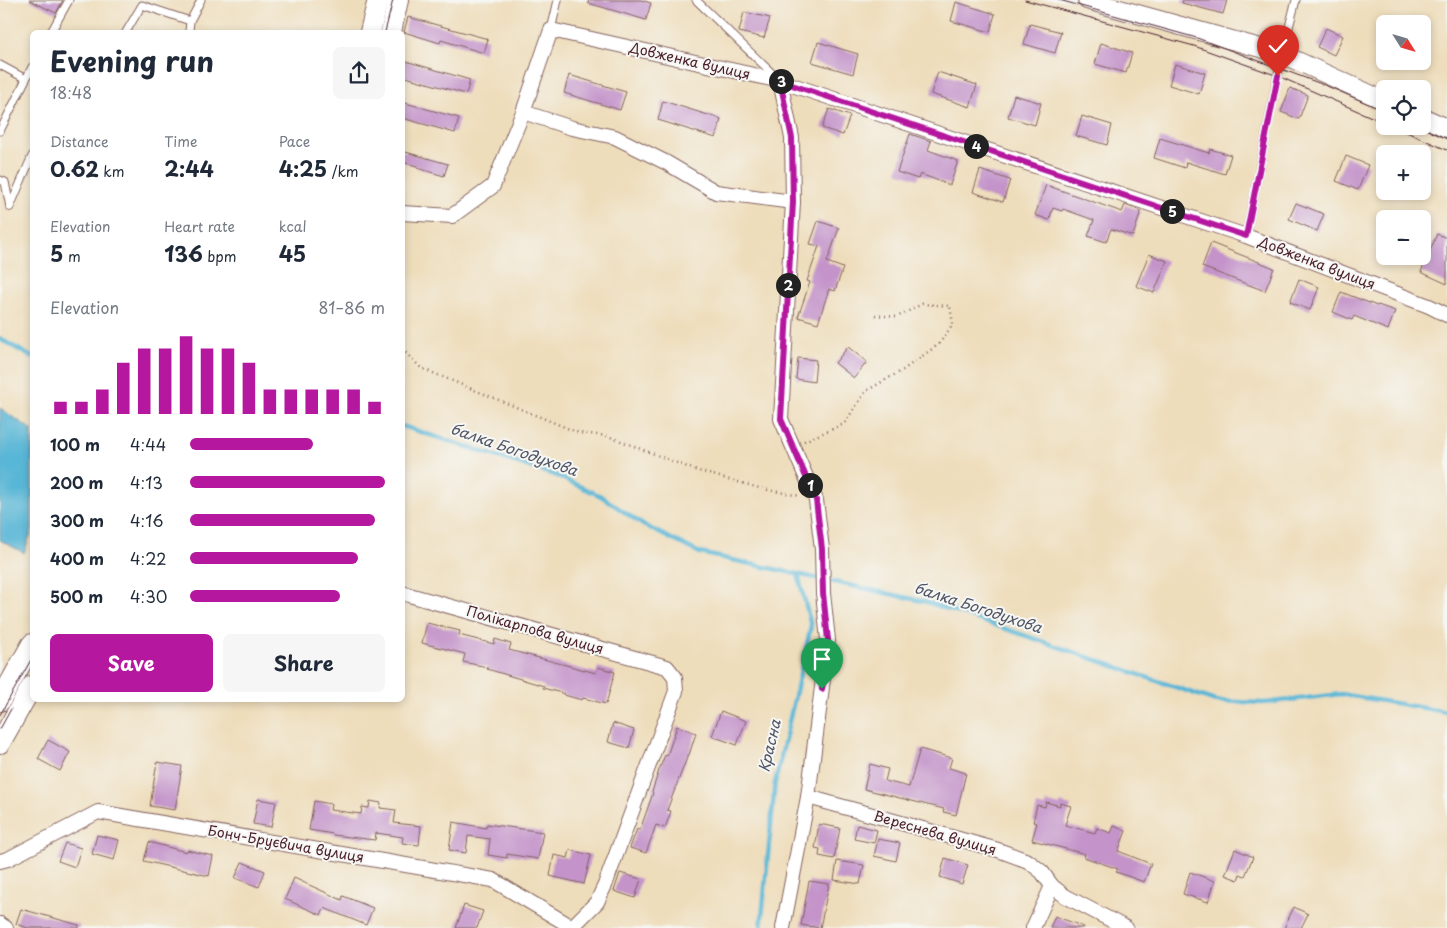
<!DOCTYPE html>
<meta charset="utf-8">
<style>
body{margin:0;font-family:"Playpen Sans",sans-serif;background:#f6f6f7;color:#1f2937;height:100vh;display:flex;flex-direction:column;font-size:19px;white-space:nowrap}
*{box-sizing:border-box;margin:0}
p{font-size:16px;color:#747a83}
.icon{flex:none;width:28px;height:28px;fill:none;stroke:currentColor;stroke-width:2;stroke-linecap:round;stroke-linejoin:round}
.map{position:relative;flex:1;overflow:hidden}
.details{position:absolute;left:30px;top:30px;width:375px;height:672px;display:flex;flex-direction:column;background:#fff;border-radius:8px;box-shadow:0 2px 8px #0003}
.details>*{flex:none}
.needle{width:32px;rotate:127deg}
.tools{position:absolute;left:1376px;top:15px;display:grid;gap:10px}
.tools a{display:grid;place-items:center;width:55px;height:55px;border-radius:8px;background:#fff;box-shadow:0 2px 8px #0003;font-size:25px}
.pin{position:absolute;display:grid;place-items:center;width:42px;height:42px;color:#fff;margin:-51px -21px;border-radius:50% 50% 50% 0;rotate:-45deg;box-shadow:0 0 5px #0007}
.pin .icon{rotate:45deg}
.km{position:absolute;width:25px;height:25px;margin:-12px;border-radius:50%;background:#222;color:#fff;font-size:14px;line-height:25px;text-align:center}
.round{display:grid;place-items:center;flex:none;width:52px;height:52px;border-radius:8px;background:#f6f6f7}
.headline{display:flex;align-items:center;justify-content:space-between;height:85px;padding:0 20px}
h1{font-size:28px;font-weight:700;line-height:38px}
.metrics{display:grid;grid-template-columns:repeat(3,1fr);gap:8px;height:85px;padding:5px 20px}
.metrics div{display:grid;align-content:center}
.metrics b{font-size:21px;font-weight:700}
.metrics small{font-size:14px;font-weight:400}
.metrics p{font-size:14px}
.chart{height:140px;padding:10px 20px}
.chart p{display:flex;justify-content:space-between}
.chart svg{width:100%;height:90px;margin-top:5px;stroke:#b5179e;stroke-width:6}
.cta{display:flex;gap:10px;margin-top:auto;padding:10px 20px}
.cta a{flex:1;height:58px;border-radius:8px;background:#b5179e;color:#fff;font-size:20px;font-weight:700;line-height:58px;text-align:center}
.cta a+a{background:#f6f6f7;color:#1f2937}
ul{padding:0 20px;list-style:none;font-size:16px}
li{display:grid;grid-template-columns:80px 60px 1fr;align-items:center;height:38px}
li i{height:12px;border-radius:6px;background:#b5179e}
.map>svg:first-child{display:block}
</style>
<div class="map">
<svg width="1447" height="928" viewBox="0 0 1447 928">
<rect width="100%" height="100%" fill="#f6f6f2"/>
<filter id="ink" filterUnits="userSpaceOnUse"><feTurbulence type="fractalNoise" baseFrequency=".02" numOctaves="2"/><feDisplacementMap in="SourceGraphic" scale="10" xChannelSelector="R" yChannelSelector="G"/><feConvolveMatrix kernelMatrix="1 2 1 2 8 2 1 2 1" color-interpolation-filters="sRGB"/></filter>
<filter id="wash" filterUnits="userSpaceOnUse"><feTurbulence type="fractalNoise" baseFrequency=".0096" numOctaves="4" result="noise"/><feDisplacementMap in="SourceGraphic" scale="20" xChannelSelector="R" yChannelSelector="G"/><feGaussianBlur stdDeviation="1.12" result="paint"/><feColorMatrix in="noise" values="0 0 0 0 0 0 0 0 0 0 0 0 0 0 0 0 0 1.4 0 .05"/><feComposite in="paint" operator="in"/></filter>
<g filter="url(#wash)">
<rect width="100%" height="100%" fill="#edb"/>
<!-- water -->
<path fill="#58b6d6" stroke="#516a80" d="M 0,408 L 32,430 L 32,530 L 24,553 L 0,540 Z"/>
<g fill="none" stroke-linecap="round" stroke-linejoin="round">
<!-- stream -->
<g stroke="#58b6d6" stroke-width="4.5">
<path d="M 0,339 L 32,357"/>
<path d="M 402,426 L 555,475 L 601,496 L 643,525 L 700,553 L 927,602 L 1216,701 L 1264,703 L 1341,694 L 1447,712"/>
<path d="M 761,928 L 775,783 L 811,626 L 798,574"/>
</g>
</g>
<g id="blocks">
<!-- building -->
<g fill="#c393c9">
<path d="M 29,0 L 63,0 L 56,13 Z"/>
<path d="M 589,0 L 641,0 L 651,3 L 646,20 L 588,3 Z"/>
<path d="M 1183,0 L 1227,0 L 1223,14 L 1182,3 Z"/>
<path d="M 956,2 L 995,14 L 990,32 L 951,21 Z"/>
<path d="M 744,12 L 770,18 L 764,38 L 739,32 Z"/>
<path d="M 408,17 L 488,39 L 484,53 L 441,40 L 440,43 L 404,32 Z"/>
<path d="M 1030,24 L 1061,32 L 1055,53 L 1024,44 Z"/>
<path d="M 1326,28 L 1343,36 L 1334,55 L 1317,47 Z"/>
<path d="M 818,42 L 858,54 L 853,74 L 812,62 Z"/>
<path d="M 1101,43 L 1132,53 L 1126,73 L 1095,64 Z"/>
<path d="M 402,60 L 470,80 L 466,94 L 402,76 Z"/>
<path d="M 1175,64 L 1205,73 L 1199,94 L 1169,85 Z"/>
<path d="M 938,72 L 977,85 L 970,107 L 931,94 Z"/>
<path d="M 569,75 L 626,92 L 620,110 L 564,93 Z"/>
<path d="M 1290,88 L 1308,95 L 1299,119 L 1281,112 Z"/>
<path d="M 1014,95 L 1041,103 L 1035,125 L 1008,117 Z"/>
<path d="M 663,101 L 721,119 L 716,138 L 658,120 Z"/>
<path d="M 402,102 L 459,118 L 455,133 L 402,118 Z"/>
<path d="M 829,109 L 850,116 L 843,135 L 822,128 Z"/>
<path d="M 1082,116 L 1112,125 L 1107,145 L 1076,136 Z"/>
<path d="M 910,134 L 931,141 L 928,150 L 958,161 L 950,185 L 920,174 L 918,179 L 897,172 Z"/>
<path d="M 1160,138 L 1209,153 L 1210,149 L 1231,155 L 1225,174 L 1186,162 L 1185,168 L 1154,158 Z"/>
<path d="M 402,151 L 448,164 L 444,176 L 417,168 L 417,166 L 402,162 Z"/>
<path d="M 1346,156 L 1368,165 L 1358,190 L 1336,181 Z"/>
<path d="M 980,170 L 1010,180 L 1003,202 L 973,192 Z"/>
<path d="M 1046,185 L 1122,212 L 1125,205 L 1141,211 L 1133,236 L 1111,229 L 1106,242 L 1088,236 L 1094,220 L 1063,209 L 1062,211 L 1053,208 L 1049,220 L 1035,215 Z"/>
<path d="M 1296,203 L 1324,214 L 1317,231 L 1289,219 Z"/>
<path d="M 818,221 L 839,228 L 827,262 L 843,268 L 835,291 L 829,289 L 818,323 L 798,317 L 810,282 L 807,281 L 819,246 L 810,244 Z"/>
<path d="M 1437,234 L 1447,238 L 1447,284 L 1421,272 Z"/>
<path d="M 1211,243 L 1274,268 L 1265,291 L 1202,267 Z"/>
<path d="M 1149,254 L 1167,261 L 1154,293 L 1136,286 Z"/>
<path d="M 1299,279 L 1319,287 L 1310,310 L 1290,302 Z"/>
<path d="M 1341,292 L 1377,306 L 1378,305 L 1395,311 L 1388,330 L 1354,316 L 1352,320 L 1333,312 Z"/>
<path d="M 848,347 L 867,362 L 854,378 L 835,363 Z"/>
<path d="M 798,358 L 816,360 L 814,382 L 796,379 Z"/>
<path d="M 427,623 L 460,631 L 459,635 L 494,644 L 495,639 L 511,644 L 509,650 L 596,673 L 598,667 L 615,672 L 606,704 L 583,698 L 582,700 L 564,695 L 565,694 L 543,688 L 544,686 L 487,669 L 487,667 L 463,662 L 465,654 L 422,643 Z"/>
<path d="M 721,711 L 746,721 L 737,745 L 712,736 Z"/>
<path d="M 613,723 L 634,730 L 629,748 L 608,742 Z"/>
<path d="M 677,726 L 696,733 L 689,755 L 688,755 L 667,810 L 671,811 L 665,828 L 656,825 L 646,853 L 630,848 L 637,829 L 640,830 L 653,793 L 652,792 L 659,770 L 665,755 L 667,756 Z"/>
<path d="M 48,740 L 70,752 L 60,771 L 38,759 Z"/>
<path d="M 920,749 L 952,758 L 949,768 L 966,773 L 956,815 L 943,812 L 944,809 L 864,789 L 870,764 L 888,769 L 885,781 L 909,787 Z"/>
<path d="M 157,762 L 182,766 L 175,810 L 150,806 Z"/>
<path d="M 258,799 L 276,802 L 271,827 L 253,824 Z"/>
<path d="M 314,801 L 331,804 L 330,810 L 361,814 L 362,807 L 369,808 L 370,801 L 381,803 L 380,808 L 396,810 L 394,823 L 421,826 L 419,845 L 402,843 L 403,837 L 376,833 L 375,840 L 333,835 L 333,834 L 309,830 Z"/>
<path d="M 1046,802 L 1060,806 L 1060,803 L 1071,806 L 1065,825 L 1095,833 L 1097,828 L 1111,833 L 1114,826 L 1126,831 L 1118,851 L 1151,864 L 1144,882 L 1116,872 L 1118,869 L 1084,857 L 1085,854 L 1032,840 L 1037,823 L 1033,822 L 1037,805 L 1045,807 Z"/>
<path d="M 453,822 L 486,828 L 487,824 L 543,832 L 538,859 L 507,854 L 507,858 L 488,855 L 490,839 L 468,836 L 466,853 L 449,850 Z"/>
<path d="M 819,824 L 840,828 L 834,859 L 819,856 L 820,849 L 815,848 Z"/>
<path d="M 857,825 L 877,830 L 874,843 L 854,839 Z"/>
<path d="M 97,835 L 119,840 L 114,860 L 92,854 Z"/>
<path d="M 878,839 L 900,843 L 896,861 L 874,856 Z"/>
<path d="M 149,842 L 186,852 L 187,850 L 213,856 L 209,876 L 144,861 Z"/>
<path d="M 65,843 L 81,848 L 75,867 L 58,861 Z"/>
<path d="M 1235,849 L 1253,857 L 1245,876 L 1240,874 L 1238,880 L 1225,875 Z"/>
<path d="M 570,850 L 591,855 L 584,884 L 550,876 L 554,855 L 568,858 Z"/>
<path d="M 945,858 L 968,865 L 962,884 L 940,877 Z"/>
<path d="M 837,861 L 864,865 L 860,884 L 834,880 Z"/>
<path d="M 242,862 L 265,871 L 259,887 L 235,878 Z"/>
<path d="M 1190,872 L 1215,881 L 1208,902 L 1183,894 Z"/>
<path d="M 620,873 L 641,879 L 635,898 L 614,891 Z"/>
<path d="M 294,878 L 342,900 L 343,896 L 373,908 L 366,925 L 324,908 L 321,915 L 285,899 Z"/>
<path d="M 809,881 L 829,884 L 820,928 L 801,925 Z"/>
<path d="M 464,905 L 483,911 L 477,928 L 456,928 Z"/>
<path d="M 1294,907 L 1308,914 L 1301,928 L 1284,928 Z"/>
<path d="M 21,909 L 79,925 L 79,928 L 28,928 L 16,924 Z"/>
<path d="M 1055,916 L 1084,927 L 1084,928 L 1050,928 Z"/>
</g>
</g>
</g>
<g filter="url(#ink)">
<use href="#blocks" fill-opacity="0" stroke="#83625d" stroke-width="1"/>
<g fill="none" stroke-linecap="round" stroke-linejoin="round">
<!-- service casing -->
<g stroke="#83625d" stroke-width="9">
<g id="service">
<path d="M 696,0 L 776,77"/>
<path d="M 551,30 L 558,0"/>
<path d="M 51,32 L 69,0"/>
<path d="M 126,32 L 142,5 L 190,21 L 201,0"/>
<path d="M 189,32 L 190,21"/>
<path d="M 0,65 L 26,79"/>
<path d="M 0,131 L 32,67"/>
<path d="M 0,180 L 5,182 L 10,207"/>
<path d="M 10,207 L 32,156"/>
<path d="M 1246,236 L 1282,54 L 1296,0"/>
</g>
</g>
<!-- minor casing -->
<g stroke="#83625d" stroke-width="16">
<g id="minor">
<path d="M 780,81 L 792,138 L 793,202 L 781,419 L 816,500 L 822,549 L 823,593 L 828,640 L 808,797 L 783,928"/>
<path d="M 523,112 L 572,128 L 615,137 L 667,163 L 716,192 L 793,202"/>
<path d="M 402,213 L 452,216 L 493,186 L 523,112 L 551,30 L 780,81 L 1246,236 L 1429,306 L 1447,315"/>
<path d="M 402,593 L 667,667 L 675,677 L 676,691 L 605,885 L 597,902 L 571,928"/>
<path d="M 808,797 L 998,850 L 1028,861 L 1042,872 L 1052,886 L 1065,896 L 1126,928"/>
<path d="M 0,861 L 8,859 L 98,812 L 493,880 L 572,927"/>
<path d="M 0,924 L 6,928"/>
<path d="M 1033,928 L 1052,886"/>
</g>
</g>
<!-- tertiary casing -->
<g stroke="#83625d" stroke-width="20">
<g id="tertiary">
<path d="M 1087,0 L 1282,54 L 1385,101"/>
<path d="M 1422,117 L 1447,128"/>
</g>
</g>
<!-- secondary casing -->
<g stroke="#83625d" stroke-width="22">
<g id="secondary">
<path d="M 370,32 L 378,0"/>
<path d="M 391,32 L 398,0"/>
<path d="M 0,701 L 32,644"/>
<path d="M 0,743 L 32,686"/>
</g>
</g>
<!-- path -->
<g stroke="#83625d" stroke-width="2.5" stroke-dasharray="1 4" stroke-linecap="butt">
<path d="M 402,349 L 421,368 L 579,433 L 608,436 L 695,470 L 763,489 L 800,496"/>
<path d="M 804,441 L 844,424 L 866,391 L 903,370 L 939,344 L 953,324 L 950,306 L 922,304 L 897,317 L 875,315"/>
</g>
<!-- service -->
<use href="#service" stroke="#fff" stroke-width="7"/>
<!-- minor -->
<use href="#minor" stroke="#fff" stroke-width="14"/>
<!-- tertiary -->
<use href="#tertiary" stroke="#fff" stroke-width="18"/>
<!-- secondary -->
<use href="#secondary" stroke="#fff" stroke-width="20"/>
<!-- tram -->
<g stroke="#4a1f2b" stroke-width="1">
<path d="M 1025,0 L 1194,46 L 1278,76 L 1385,123"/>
<path d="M 1059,0 L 1197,38 L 1327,86 L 1385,111"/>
<path d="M 385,32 L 393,0"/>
<path d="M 1393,126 L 1447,150"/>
<path d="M 1419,126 L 1447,139"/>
<path d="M 0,715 L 32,658"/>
<path d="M 0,729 L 11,709"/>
</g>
</g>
</g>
<g fill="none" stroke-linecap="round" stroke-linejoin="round" filter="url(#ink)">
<!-- route casing -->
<g stroke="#fff" stroke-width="10">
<path id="route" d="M 822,689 L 828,640 L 823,593 L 822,549 L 816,500 L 781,419 L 793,202 L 792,138 L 780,81 L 1246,236 L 1278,76"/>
</g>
<!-- route -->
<use href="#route" stroke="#b5179e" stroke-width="6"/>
</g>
<g text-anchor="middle" stroke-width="4" stroke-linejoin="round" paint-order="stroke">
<!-- street labels -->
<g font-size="14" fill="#4a1f2b" stroke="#f6f6f2">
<text transform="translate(690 61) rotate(13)" y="5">Довженка вулиця</text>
<text transform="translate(1317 263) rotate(21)" y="5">Довженка вулиця</text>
<text transform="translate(535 630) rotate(16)" y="5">Полікарпова вулиця</text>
<text transform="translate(935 833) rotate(16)" y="5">Вереснева вулиця</text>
<text transform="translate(286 844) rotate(10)" y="5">Бонч-Бруєвича вулиця</text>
</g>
<!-- water labels -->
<g font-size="15" font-style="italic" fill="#4f5467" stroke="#f6f6f2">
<text transform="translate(514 450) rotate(19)" y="5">балка Богодухова</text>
<text transform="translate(978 608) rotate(18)" y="5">балка Богодухова</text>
<text transform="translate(770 746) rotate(-77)" y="5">Красна</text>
</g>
</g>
</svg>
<div class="tools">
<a><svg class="needle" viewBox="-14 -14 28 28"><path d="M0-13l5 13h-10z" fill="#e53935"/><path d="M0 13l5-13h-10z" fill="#747a83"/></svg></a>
<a><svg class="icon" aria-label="locate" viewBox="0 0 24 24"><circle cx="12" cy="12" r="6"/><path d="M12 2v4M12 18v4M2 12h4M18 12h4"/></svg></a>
<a>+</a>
<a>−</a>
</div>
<div class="pin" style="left:822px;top:689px;background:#1e9e55"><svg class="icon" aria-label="arrive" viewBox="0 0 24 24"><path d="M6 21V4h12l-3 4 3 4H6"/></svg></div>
<div class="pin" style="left:1278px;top:76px;background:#d93025"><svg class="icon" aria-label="check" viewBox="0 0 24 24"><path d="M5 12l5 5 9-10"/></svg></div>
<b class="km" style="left:810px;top:485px">1</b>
<b class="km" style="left:788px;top:285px">2</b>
<b class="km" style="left:781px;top:81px">3</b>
<b class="km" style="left:976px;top:146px">4</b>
<b class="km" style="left:1172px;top:211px">5</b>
<section class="details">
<div class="headline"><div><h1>Evening run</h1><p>18:48</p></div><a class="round"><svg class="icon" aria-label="share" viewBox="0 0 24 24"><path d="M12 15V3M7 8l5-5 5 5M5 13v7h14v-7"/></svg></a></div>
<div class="metrics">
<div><p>Distance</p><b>0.62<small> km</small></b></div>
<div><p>Time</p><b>2:44</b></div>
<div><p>Pace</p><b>4:25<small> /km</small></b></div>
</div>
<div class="metrics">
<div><p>Elevation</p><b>5<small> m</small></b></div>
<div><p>Heart rate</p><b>136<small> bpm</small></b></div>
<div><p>kcal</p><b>45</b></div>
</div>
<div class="chart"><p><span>Elevation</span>81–86 m</p>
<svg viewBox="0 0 160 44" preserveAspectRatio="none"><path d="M5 44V38M15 44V38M25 44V32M35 44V19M45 44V12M55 44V12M65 44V6M75 44V12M85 44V12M95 44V19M105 44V32M115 44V32M125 44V32M135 44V32M145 44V32M155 44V38"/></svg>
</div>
<ul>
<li><b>100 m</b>4:44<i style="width:63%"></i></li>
<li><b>200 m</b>4:13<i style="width:100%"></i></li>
<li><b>300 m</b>4:16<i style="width:95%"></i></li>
<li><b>400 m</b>4:22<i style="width:86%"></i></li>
<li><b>500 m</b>4:30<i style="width:77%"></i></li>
</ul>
<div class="cta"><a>Save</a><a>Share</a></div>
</section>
</div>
